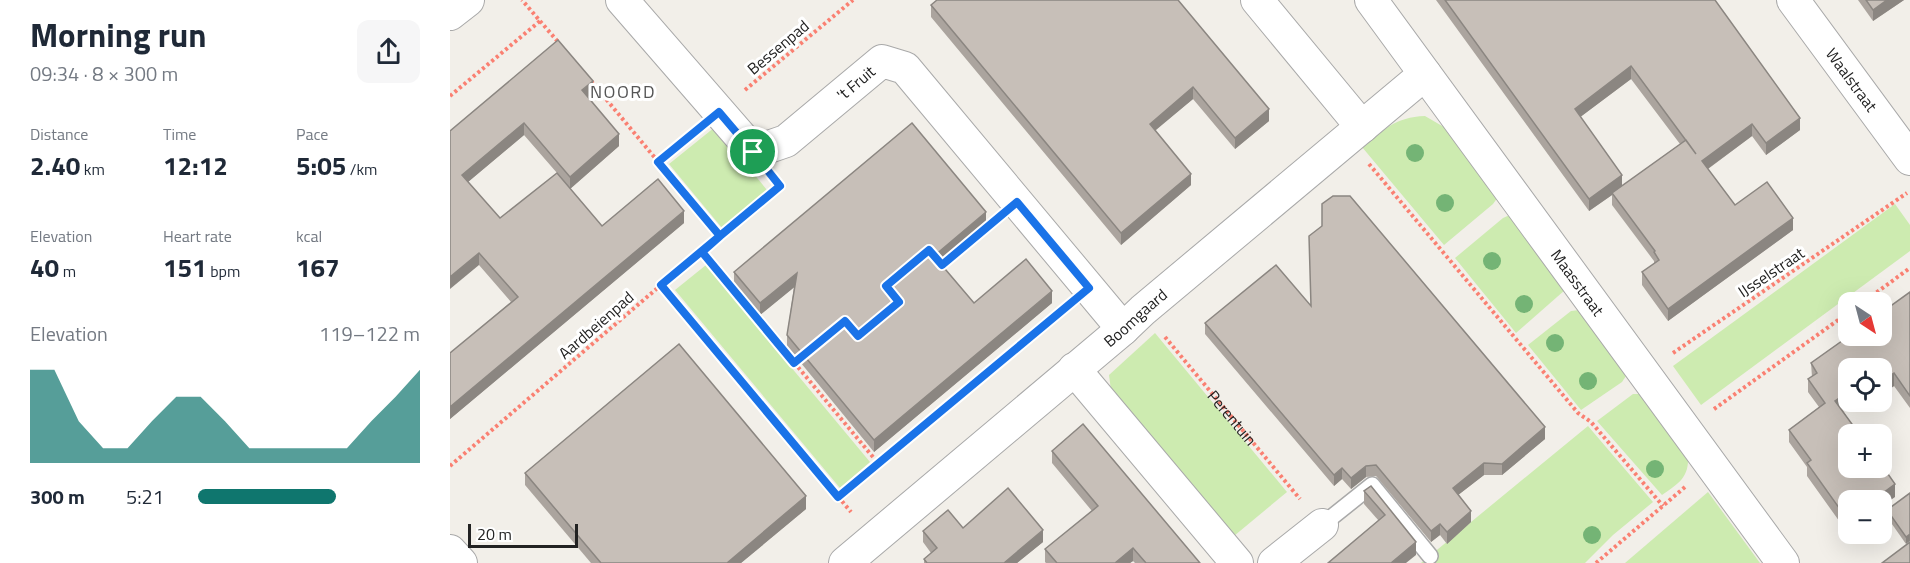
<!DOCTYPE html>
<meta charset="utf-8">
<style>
body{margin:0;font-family:"Titillium Web",sans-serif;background:#f6f6f7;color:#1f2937;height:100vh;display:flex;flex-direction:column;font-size:22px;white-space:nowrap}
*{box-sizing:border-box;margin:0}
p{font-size:20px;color:#747a83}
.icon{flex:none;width:33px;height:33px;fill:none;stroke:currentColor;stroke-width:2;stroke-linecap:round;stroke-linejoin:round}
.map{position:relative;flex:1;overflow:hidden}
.details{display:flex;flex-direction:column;background:#fff;width:450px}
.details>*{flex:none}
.needle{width:39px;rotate:144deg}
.fabs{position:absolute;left:1388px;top:292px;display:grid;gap:12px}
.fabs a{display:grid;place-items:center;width:54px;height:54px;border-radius:12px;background:#fff;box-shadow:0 6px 24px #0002;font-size:30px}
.scale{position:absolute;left:18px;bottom:15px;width:110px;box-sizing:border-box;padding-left:6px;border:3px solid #222;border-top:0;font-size:16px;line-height:21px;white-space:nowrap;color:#222;-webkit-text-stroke:4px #fff;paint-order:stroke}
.pin{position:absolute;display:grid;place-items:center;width:51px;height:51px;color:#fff;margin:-26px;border:3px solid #fff;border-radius:50%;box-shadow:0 2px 6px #0007}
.round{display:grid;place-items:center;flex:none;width:63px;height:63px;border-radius:12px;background:#f6f6f7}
.head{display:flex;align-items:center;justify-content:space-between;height:102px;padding:0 30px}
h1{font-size:33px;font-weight:700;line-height:45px}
.stats{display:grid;grid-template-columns:repeat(3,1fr);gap:9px;height:102px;padding:6px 30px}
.stats div{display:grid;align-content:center}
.stats b{font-size:26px;font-weight:700}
.stats small{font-size:16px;font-weight:400}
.stats p{font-size:16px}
.chart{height:168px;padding:12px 30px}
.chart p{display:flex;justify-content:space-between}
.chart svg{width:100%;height:108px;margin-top:6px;fill:#0f766e;opacity:.7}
ul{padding:0 30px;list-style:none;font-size:20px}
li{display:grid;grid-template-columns:96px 72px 1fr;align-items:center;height:45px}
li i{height:15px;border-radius:8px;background:#0f766e}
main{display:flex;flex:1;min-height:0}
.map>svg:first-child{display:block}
</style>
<main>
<section class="details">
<div class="head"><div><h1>Morning run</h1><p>09:34 · 8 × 300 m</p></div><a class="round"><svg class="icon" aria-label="share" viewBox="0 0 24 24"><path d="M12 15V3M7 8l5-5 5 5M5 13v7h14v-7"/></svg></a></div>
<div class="stats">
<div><p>Distance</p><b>2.40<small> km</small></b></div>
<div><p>Time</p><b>12:12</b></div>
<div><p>Pace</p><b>5:05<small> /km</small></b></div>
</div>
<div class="stats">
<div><p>Elevation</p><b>40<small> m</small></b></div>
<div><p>Heart rate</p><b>151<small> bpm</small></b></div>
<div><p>kcal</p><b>167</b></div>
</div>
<div class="chart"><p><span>Elevation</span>119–122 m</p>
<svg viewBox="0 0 160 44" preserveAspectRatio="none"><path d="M0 44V6L10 6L20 27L30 38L40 38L50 27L60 17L70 17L80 27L90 38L100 38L110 38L120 38L130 38L140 27L150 17L160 6V44z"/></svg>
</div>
<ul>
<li><b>300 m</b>5:21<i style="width:62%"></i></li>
</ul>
</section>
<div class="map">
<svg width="1460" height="563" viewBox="0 0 1460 563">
<rect width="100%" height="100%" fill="#f2efe9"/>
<!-- grass -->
<g fill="#cdebb0">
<path d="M 975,116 L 999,130 L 1048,197 L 1043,204 L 994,245 L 912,147 C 934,130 945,117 975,116 Z"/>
<path d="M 265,127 L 317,190 L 272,228 L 219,164 Z"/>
<path d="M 1445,204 L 1460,225 L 1460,251 L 1251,405 L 1223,366 Z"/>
<path d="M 1062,214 L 1115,290 L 1066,333 L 1005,258 L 1053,218 Z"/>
<path d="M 256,265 L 420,462 L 390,488 L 225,290 Z"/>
<path d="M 1129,310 L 1176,376 L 1172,382 L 1131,410 L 1078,345 L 1121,311 Z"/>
<path d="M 705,333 L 837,492 L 784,536 L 661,390 L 659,375 Z"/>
<path d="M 1183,394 L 1189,394 L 1238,460 C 1238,479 1226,485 1212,495 L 1147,421 Z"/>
<path d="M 1138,426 L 1203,502 L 1163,535 L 1135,563 L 971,563 Z"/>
<path d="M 1258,492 L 1310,563 L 1175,563 Z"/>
</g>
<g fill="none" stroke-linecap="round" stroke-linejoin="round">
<!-- service casing -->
<g stroke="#a9a9a9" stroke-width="18">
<path id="service" d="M 872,525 L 922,485 L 980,556"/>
</g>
<!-- minor casing -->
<g stroke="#a9a9a9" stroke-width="34">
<g id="minor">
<path id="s2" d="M 172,0 L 304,152 L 336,141 L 432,61 L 455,68 L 673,329"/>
<path d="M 807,0 L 912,127"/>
<path id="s3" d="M 921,0 L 1333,563"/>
<path id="s4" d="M 1343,0 L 1460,159"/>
<path d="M 0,14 L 18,0"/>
<path d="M 624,369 L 787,563"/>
<path d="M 0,551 L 11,563"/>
<path id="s5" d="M 395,563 L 673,329 L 693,310 L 975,74"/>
<path d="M 824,563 L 872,525"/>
</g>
</g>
<!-- path -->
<g stroke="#fa8072" stroke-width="4" stroke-dasharray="3 3" stroke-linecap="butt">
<path d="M 90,21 L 109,43"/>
<path d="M 141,81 L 270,236"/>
<path d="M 295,90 L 403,0"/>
<path d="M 0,96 L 90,21 L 72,0"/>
<path d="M 208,163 L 243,133"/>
<path d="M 919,164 L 1128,413 L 1141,422 L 1213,506"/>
<path d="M 252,252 L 428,463"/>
<path d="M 489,262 L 492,265 L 541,224"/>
<path d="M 211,285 L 401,512"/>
<path d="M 1412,303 L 1460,268"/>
<path id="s1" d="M 715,337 L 850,499"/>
<path d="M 1223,353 L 1457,193"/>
<path d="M 344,363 L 351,357"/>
<path d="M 1264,409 L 1398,313"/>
<path d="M 0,466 L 211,285 L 330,186 L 326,181"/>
<path d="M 388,497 L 613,310"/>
<path d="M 1146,563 L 1235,487"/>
</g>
<!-- service -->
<use href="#service" stroke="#fff" stroke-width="15"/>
<!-- minor -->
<use href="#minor" stroke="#fff" stroke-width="32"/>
</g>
<!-- trees -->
<g fill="#74b475">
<circle cx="965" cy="153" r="9"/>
<circle cx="995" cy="203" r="9"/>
<circle cx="1042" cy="261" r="9"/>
<circle cx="1074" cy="304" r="9"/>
<circle cx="1105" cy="343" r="9"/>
<circle cx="1138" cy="381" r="9"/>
<circle cx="1205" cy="469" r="9"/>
<circle cx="1142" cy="535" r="9"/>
</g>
<!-- wall -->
<g fill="#aba49e" fill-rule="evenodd">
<path d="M 728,0 L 819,121 L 785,149 L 743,99 L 705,130 L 741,185 L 671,245 L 481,17 L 481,5 Z"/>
<path d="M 986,0 L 1265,0 L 1350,130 L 1316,155 L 1302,136 L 1258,169 L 1285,205 L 1343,230 L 1218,321 L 1192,285 L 1192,272 L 1204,264 L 1204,261 L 1162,205 L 1162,195 L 1139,211 ZM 1181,79 L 1230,144 L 1172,186 L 1130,117 Z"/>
<path d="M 1408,0 L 1454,0 L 1423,21 Z"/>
<path d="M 143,93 L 138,97 L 169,146 L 120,189 L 152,226 L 234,223 L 0,419 L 0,353 L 61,302 L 29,265 L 0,131 ZM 74,135 L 107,173 L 50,218 L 18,182 Z"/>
<path d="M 536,224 L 490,263 L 524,303 L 602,303 L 424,452 L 337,346 L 337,335 L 344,287 L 310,315 L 284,284 L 284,272 Z"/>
<path d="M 1460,292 L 1460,408 L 1444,386 L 1438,390 L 1431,380 L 1398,402 L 1402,402 L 1392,409 L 1445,497 L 1398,501 L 1397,532 L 1357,476 L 1357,467 L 1339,442 L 1339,430 L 1369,407 L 1358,392 L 1358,379 L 1362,377 L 1361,363 Z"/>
<path d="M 861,306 L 1095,439 L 1052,475 L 1034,475 L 1008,495 L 1021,522 L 997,544 L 990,535 L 981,542 L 926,476 L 916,477 L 901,489 L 892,479 L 884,486 L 755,334 L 755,323 Z"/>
<path d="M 602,451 L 750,563 L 685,563 L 683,561 L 680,563 L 596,563 L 595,562 L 595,549 L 642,511 L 602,463 Z"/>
<path d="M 75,473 L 356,509 L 291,563 L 141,563 L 75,485 Z"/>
<path d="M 921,486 L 966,555 L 929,521 L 914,504 L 914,491 Z"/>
<path d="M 1460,493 L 1456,544 L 1437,517 L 1437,510 Z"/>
<path d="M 513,528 L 593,542 L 567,563 L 474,563 L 474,559 L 481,553 L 473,542 L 473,531 Z"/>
</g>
<!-- shaded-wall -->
<g fill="#8b8681">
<path d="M 1437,0 L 1454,0 L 1423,21 L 1423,10 Z"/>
<path d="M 1181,66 L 1181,79 L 1125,121 L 1125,109 Z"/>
<path d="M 143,81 L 143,93 L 132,102 L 132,90 Z"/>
<path d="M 743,87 L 743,99 L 700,135 L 700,124 Z"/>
<path d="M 819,109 L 819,121 L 785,149 L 785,138 Z"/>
<path d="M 1350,118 L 1350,130 L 1316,155 L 1316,143 Z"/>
<path d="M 74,123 L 74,135 L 12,187 L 12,175 Z"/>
<path d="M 1302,124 L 1302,136 L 1252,173 L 1252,161 Z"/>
<path d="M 169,134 L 169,146 L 120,189 L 120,177 Z"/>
<path d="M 741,174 L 741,185 L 671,245 L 671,233 Z"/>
<path d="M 1172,175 L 1172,187 L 1162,193 L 1162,195 L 1139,211 L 1139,199 Z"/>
<path d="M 234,211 L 234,223 L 0,419 L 0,407 Z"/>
<path d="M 536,212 L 536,224 L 484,268 L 484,256 Z"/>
<path d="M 1343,218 L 1343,230 L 1218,321 L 1218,309 Z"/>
<path d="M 29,253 L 29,265 L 0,289 L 0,277 Z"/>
<path d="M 347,273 L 347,285 L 310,315 L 310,303 Z"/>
<path d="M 602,291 L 602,303 L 424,452 L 424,440 Z"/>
<path d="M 1444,373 L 1444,386 L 1438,390 L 1438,377 Z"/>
<path d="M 1398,392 L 1398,402 L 1402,402 L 1385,414 L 1385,401 Z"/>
<path d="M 1095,427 L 1095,439 L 1052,475 L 1052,464 Z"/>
<path d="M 1034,463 L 1034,475 L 1003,499 L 1003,488 Z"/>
<path d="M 916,466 L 916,477 L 901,489 L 901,478 Z"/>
<path d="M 892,468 L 892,479 L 884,486 L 884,475 Z"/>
<path d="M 1445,484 L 1445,497 L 1431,507 L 1431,501 L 1422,501 Z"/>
<path d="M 356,496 L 356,509 L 291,563 L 277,563 Z"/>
<path d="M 1021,511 L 1021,522 L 997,544 L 997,532 Z"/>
<path d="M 990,524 L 990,535 L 981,542 L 981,531 Z"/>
<path d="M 593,530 L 593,542 L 567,563 L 554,563 Z"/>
<path d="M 1460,534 L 1460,541 L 1456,544 L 1456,537 Z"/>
<path d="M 966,542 L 966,555 L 956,563 L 941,563 Z"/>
<path d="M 683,548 L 683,561 L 680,563 L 665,563 Z"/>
</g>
<!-- building -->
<g fill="#c7bfb8" stroke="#8b8681" stroke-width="1.5">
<path d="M 487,0 L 728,0 L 819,109 L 785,138 L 743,87 L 700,124 L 741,174 L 671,233 L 481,5 Z"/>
<path d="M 995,0 L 1265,0 L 1350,118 L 1316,143 L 1302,124 L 1252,161 L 1285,205 L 1317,182 L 1343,218 L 1218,309 L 1192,272 L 1209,260 L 1204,252 L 1205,251 L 1162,193 L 1236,140 L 1246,154 L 1181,66 L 1125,109 L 1172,175 L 1139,199 Z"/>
<path d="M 1416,0 L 1437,0 L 1423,10 Z"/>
<path d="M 108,40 L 143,81 L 132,90 L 169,134 L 120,177 L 74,123 L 12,175 L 50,218 L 107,173 L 152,226 L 208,179 L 234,211 L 0,407 L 0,353 L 68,297 L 29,253 L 0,277 L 0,131 Z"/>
<path d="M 462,123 L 536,212 L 484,256 L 524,303 L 576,259 L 602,291 L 424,440 L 337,335 L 347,273 L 310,303 L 284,272 Z"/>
<path d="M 883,196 L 900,196 L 1095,427 L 1052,464 L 1034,463 L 1003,488 L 1021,511 L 997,532 L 990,524 L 981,531 L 926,465 L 916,466 L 901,478 L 892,468 L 884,475 L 755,323 L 826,265 L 861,306 L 859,236 L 872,226 L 872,204 Z"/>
<path d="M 1460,292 L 1460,396 L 1444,373 L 1438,377 L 1431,368 L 1430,369 L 1398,369 L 1398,392 L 1385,401 L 1410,435 L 1398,435 L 1398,468 L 1431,468 L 1431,464 L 1445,484 L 1422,501 L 1398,501 L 1397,519 L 1357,463 L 1361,460 L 1339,430 L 1375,403 L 1358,379 L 1367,373 L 1361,363 L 1399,336 L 1431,336 L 1431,313 Z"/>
<path d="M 229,344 L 356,496 L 277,563 L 151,563 L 75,473 Z"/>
<path d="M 633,424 L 750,563 L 696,563 L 683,548 L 665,563 L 607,563 L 595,549 L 648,506 L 602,451 Z"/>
<path d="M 921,486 L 966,542 L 941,563 L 878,563 L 935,515 L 914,491 Z"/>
<path d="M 558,488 L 593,530 L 554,563 L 477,563 L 474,559 L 487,548 L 473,531 L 498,510 L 513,528 Z"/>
<path d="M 1460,493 L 1460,534 L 1456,537 L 1437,510 Z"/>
<path d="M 1460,542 L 1460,563 L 1432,563 Z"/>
</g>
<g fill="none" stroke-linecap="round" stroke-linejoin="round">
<!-- route casing -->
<g stroke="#fff" stroke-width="12">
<path id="route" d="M 303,152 L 330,186 L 211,285 L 388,497 L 639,288 L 567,202 L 492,265 L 479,250 L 436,286 L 449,302 L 408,336 L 395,321 L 344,363 L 252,252 L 270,236 L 208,162 L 269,112 L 303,152"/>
</g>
<!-- route -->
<use href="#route" stroke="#1a73e8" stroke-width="8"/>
</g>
<g text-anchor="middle" stroke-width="6" stroke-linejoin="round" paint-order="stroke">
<!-- street labels -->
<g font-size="16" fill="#222" stroke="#fff">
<text transform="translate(328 47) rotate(-40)" y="6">Bessenpad</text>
<text dy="6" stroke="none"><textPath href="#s4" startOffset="99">Waalstraat</textPath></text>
<text dy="6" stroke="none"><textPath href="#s2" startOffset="326">'t Fruit</textPath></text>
<text transform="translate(1321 272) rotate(-34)" y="6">IJsselstraat</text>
<text dy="6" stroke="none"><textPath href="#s3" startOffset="350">Maasstraat</textPath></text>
<text dy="6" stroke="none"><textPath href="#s5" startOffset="380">Boomgaard</textPath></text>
<text transform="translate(146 325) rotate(-41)" y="6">Aardbeienpad</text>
<text dy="6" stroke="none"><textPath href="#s1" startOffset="105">Perentuin</textPath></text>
</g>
<!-- neighbourhood labels -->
<g font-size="18" letter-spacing="1.5" fill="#555" stroke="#fff">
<text x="173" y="98">NOORD</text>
</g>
</g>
</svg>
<div class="fabs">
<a><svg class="needle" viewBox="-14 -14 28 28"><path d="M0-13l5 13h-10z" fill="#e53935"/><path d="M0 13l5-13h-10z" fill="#747a83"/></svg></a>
<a><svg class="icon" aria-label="locate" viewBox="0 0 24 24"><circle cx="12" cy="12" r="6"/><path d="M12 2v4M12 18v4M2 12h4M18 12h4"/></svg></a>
<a>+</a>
<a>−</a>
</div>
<div class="scale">20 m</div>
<div class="pin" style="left:303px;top:152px;background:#1e9e55"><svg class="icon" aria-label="arrive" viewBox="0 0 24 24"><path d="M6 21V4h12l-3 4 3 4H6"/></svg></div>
</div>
</main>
